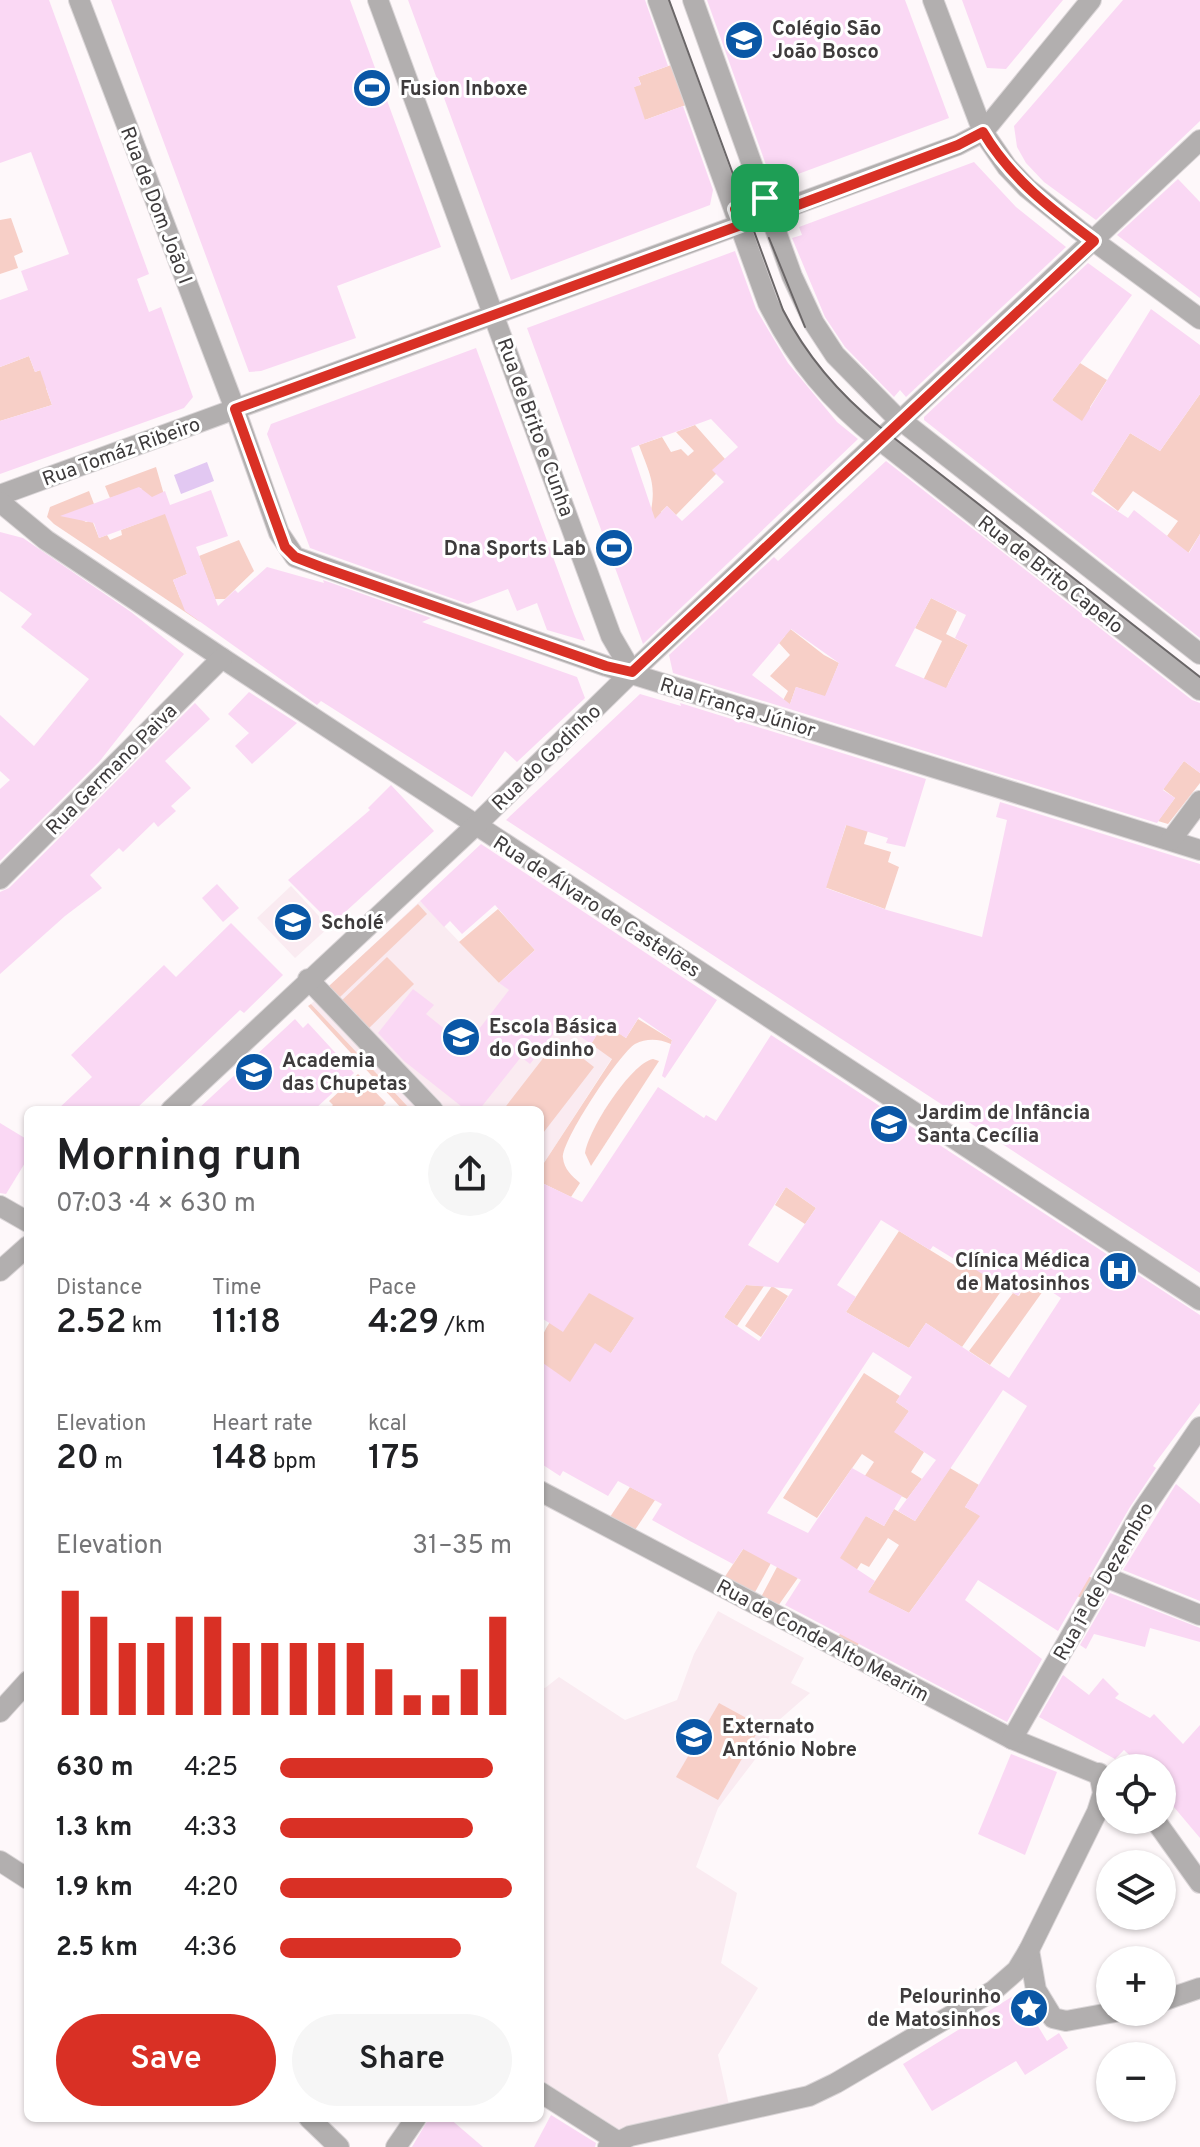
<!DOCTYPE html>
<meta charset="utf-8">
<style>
body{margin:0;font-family:Overpass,sans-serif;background:#f6f6f6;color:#202124;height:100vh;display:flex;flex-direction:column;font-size:30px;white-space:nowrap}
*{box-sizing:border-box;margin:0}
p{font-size:26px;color:#757577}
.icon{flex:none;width:44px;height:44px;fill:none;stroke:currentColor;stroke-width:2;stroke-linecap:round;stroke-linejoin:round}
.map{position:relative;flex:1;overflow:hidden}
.details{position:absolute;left:24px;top:1106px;width:520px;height:1016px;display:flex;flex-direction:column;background:#fff;border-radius:12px;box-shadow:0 2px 6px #0004}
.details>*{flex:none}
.tools{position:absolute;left:1096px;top:1754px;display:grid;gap:16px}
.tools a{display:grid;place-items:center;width:80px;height:80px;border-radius:50%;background:#fff;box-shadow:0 2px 6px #0004;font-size:40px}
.pin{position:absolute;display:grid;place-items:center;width:68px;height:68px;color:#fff;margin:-34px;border-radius:16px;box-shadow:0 4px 12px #0006}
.round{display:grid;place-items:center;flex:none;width:84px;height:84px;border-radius:42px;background:#f6f6f6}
.overview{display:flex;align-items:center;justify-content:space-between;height:136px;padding:0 32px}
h1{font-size:44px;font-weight:600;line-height:60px}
.stats{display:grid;grid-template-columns:repeat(3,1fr);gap:12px;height:136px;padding:8px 32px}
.stats div{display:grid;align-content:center}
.stats b{font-size:34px;font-weight:600}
.stats small{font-size:22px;font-weight:400}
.stats p{font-size:22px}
.chart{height:224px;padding:16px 32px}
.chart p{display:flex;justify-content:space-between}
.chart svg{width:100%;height:144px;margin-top:8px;stroke:#d93025;stroke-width:6}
.primary-button{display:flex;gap:16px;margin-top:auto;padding:16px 32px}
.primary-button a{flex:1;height:92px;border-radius:48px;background:#d93025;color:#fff;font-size:32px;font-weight:600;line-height:92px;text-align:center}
.primary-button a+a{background:#f6f6f6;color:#202124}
ul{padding:0 32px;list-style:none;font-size:26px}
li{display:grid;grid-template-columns:128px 96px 1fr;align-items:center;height:60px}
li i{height:20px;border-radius:10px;background:#d93025}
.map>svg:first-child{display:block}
</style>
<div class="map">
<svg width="1200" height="2147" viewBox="0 0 1200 2147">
<rect width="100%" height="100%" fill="#fef8fa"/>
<!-- built -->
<g fill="#faebf1">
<path d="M 291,886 L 329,927 L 295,958 L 257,918 Z"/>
<path d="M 420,901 L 499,983 L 612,1058 L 540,1169 L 540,1110 L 411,1110 L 311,1004 Z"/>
<path d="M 718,1611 L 804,1658 L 791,1683 L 810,1693 L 778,1721 L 760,1753 L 718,1808 L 696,1867 L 737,1893 L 721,1963 L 758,1988 L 718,2055 L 729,2105 L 616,2134 L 540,2082 L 540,1686 L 545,1688 L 559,1677 L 625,1720 L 677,1700 L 694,1654 Z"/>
</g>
<!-- green -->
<g fill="#f7cfc7">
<path d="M 671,65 L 686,105 L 631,125 L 634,87 L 641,84 L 638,77 Z"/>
<path d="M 11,218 L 23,252 L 14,256 L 18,268 L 0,274 L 0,220 Z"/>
<path d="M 29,356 L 35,372 L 49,367 L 63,382 L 46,388 L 52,405 L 0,421 L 0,367 Z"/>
<path d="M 1080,363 L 1107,380 L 1090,407 L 1095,438 L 1052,400 Z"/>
<path d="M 1200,394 L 1200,534 L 1187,555 L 1167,536 L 1178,521 L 1133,491 L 1118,511 L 1093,491 L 1130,433 L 1160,451 Z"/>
<path d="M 695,425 L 725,459 L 716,474 L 676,515 L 667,506 L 661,512 L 666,518 L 648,524 C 658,485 651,478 639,445 L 662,437 L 671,452 L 681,449 L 688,456 L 694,451 L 676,432 Z"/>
<path d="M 156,467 L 187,574 L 173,580 L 180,598 L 200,622 L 54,524 L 47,517 L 50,507 L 89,491 L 94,504 L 79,518 L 86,522 L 92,520 L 99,538 L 107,535 L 110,540 L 122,535 L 121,530 L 153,518 L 141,488 L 110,498 L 105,486 Z"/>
<path d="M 239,540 L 254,571 L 225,599 L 215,599 L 199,556 Z"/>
<path d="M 744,593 L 824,655 L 839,663 L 818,715 L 817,694 L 796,687 L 789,707 L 781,704 L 788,691 L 770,676 L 790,655 L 779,643 L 785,636 L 741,596 Z"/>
<path d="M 931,598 L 957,611 L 946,634 L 968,645 L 948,684 L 957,690 L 916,695 L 942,641 L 915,628 Z"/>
<path d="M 1184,761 L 1200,773 L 1200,783 L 1168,824 L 1158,821 L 1175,798 L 1163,789 Z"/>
<path d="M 848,820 L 869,827 L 864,844 L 891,852 L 888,862 L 899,867 L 885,909 L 805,880 L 831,871 Z"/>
<path d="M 418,904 L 427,914 L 340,997 L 329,986 Z"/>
<path d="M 498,909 L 535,950 L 499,983 L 459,942 Z"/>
<path d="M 387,957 L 414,984 L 364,1033 L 337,1005 Z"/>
<path d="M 311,1004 L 411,1110 L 403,1110 L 308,1006 Z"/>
<path d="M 638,1019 L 672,1040 L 671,1044 C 659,1039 647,1038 635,1044 C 620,1053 561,1141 563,1158 C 564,1169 572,1176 580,1183 L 571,1197 L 540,1182 L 540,1169 L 612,1059 L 591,1044 L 604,1023 L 626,1038 Z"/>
<path d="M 558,1039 L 594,1067 L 540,1137 L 540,1110 L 503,1110 Z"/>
<path d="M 653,1059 L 659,1061 L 591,1166 L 585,1153 C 588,1130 631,1063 653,1059 Z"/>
<path d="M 358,1074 L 386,1103 L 379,1110 L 328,1110 L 333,1105 L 329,1101 Z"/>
<path d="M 786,1187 L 816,1208 L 805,1224 L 775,1205 Z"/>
<path d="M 899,1231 L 956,1266 L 970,1247 L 1004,1287 L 962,1347 L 926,1323 L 909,1348 L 846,1312 Z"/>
<path d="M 608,1264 L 623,1299 L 618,1309 L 641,1308 L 611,1353 L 592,1359 L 556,1404 C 551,1389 542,1370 540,1356 C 536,1319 584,1288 608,1264 Z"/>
<path d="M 1034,1269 L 1048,1284 L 990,1365 L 969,1351 L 1013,1293 L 1019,1296 Z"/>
<path d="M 746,1285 L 764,1286 L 737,1326 L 724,1317 Z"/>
<path d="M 772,1286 L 788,1296 L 761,1337 L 745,1326 Z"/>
<path d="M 864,1373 L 900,1396 L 896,1402 L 909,1411 L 895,1432 L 924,1452 L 911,1472 L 922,1479 L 907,1499 L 884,1487 L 835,1521 L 874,1462 L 862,1454 L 817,1518 L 783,1498 Z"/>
<path d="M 950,1468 L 979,1485 L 965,1507 L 1092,1578 L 1081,1598 L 965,1537 L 909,1613 L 881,1599 L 857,1647 L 838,1637 L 899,1545 L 888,1538 L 869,1567 L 861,1563 L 852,1577 L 807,1565 L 778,1606 L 761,1597 L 777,1567 L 866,1516 L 884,1526 L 894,1509 L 915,1521 Z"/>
<path d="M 630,1487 L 655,1500 L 635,1530 L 610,1517 Z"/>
<path d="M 761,1522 L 771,1563 L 754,1594 L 724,1578 Z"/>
<path d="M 719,1703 L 761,1726 L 718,1800 L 676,1777 Z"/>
</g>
<!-- water -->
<path fill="#e2c8f2" d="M 207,462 L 214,481 L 181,494 L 174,475 Z"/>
<!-- building -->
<g fill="#fad8f4" fill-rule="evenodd">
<path d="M 0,0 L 49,0 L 149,274 L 137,279 L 149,312 L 161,307 L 193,397 L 184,408 L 0,474 L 0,421 L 52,405 L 40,370 L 35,372 L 29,356 L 0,367 L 0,300 L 28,290 L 21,271 L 69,254 L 31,152 L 0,163 Z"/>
<path d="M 111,0 L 350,0 L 441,247 L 337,286 L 356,338 L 261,371 L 249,372 Z"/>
<path d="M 408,0 L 645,0 L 668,66 L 638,77 L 641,85 L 634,87 L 645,120 L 683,106 L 713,190 L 710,205 L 511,280 Z"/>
<path d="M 707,0 L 905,0 L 949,118 L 782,180 L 774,179 L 770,176 Z"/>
<path d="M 962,0 L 1063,0 L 1006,69 L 987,68 Z"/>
<path d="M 1123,0 L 1200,0 L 1200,121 L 1096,220 L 1044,182 L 1026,163 L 1017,147 L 1014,126 Z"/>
<path d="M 974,162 L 1016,207 L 1066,247 L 906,397 L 900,390 L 894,397 L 845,347 L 825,317 L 792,238 L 802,235 L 799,227 Z"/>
<path d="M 1178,179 L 1200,202 L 1200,298 L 1117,235 Z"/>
<path d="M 735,251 L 756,309 L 788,363 L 837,422 L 858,439 L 643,644 L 527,328 ZM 711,419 L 738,447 L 712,470 L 724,482 L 682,521 L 667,506 L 655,519 L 631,448 Z"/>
<path d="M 1088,263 L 1132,295 L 1052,400 L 1082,421 L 1151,309 L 1200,345 L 1200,394 L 1160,451 L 1130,433 L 1091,494 L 1128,518 L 1134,510 L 1189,553 L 1200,534 L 1200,638 L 924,420 L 924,417 Z"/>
<path d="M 476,348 L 574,614 L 585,641 L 547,630 L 537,603 L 517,611 L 508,589 L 468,604 L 310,548 L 267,434 L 271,424 Z"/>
<path d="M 886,461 L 1192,700 L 1200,703 L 1200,773 L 1184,761 L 1163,790 L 1175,798 L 1157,823 L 673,673 L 669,655 L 774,557 L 778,561 ZM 931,598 L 966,615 L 955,638 L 968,645 L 946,688 L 895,666 ZM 791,629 L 839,663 L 825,696 L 796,687 L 790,704 L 752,675 Z"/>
<path d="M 139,487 L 152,497 L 165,491 L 170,505 L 211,490 L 228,536 L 196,547 L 218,606 L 235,590 L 238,593 L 267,567 L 324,583 L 323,580 L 431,618 L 422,622 L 577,677 L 585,698 L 517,762 L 505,751 L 472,797 L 321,701 L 317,705 L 185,611 L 173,580 L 187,574 L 165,514 L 99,538 L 94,523 L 60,516 Z"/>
<path d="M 0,532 L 23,538 L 131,612 L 184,654 L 99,762 L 0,861 L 0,789 L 10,780 L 0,771 L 0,715 L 34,746 L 89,679 L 21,627 L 32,614 L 0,591 Z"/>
<path d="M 249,692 L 297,723 L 252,764 L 235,746 L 249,733 L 228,714 Z"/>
<path d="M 640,694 L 681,706 L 680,703 L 926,779 L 905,847 L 886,843 L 888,838 L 846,825 L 826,888 L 887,910 L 982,937 L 1007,820 L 996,817 L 1000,802 L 1200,864 L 1200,1273 L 506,820 Z"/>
<path d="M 195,703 L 210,719 L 165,761 L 191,788 L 171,806 L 176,811 L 158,827 L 154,822 L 123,852 L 119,848 L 90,875 L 102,888 L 65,916 L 0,974 L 0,892 L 9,888 Z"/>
<path d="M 391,785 L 434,831 L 332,924 L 288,880 L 370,810 L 368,808 Z"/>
<path d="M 481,844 L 717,1000 L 665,1078 L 662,1076 L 672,1040 L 639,1017 L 626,1038 L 604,1024 L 591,1044 L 561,1024 L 530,1064 L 521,1057 L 479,1110 L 466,1110 L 404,1061 L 378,1033 L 413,989 L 434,1005 L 426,1014 L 466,1046 L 509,990 L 499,983 L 535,950 L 495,905 L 462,934 L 450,921 L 444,927 L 420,901 Z"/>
<path d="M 217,884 L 239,908 L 223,922 L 202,898 Z"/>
<path d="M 231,923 L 283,975 L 244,1013 L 240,1010 L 135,1110 L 57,1110 L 92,1077 L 71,1055 L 164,965 L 176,977 Z"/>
<path d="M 295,1019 L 303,1028 L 308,1023 L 354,1073 L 314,1110 L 197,1110 Z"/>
<path d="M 771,1035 L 1200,1315 L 1200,1403 L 1153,1466 L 1156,1468 L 1130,1507 L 1058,1631 L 978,1580 L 965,1600 L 1042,1659 L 1007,1722 L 785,1605 L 801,1580 L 743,1549 L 733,1564 L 688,1540 L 652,1520 L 662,1504 L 618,1481 L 608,1496 L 563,1471 L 560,1476 L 540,1463 L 540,1361 L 570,1382 L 595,1343 L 611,1353 L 634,1318 L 589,1293 L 563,1332 L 540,1317 L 540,1182 L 582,1202 L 658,1087 L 704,1118 L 706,1115 L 716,1121 ZM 786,1187 L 816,1208 L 778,1263 L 748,1245 ZM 881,1220 L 930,1250 L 933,1246 L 959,1262 L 960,1260 L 1018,1296 L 1029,1277 L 1061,1298 L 1009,1378 L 926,1323 L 909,1348 L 846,1312 L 856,1297 L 837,1285 ZM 746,1285 L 793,1289 L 759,1341 L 724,1317 ZM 873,1352 L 912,1377 L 896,1402 L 909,1411 L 894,1432 L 936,1460 L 898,1511 L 915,1521 L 1003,1390 L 1027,1406 L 965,1507 L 980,1516 L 909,1613 L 868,1592 L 875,1581 L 840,1558 L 866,1516 L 884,1526 L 902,1496 L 852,1468 L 808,1533 L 767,1513 Z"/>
<path d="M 0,1123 L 28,1140 L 28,1158 L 6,1194 L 0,1193 Z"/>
<path d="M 1176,1484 L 1200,1504 L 1200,1601 L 1123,1570 Z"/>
<path d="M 1110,1593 L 1200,1628 L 1200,1642 L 1150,1628 L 1145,1647 L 1094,1634 L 1086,1649 L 1080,1645 Z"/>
<path d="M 1063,1675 L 1089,1695 L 1103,1678 L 1119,1694 L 1115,1698 L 1150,1718 L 1154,1714 L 1183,1744 L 1200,1725 L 1200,1838 L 1168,1800 L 1176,1793 L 1162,1784 L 1162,1768 L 1143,1768 L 1124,1750 L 1115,1759 L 1039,1717 Z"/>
<path d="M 1011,1754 L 1057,1772 L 1025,1855 L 978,1834 Z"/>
<path d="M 1018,1993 L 1047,2041 L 1059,2033 L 1068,2048 L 1025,2075 L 1016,2061 L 932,2111 L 903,2064 Z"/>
<path d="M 551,2115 L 596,2143 L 595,2147 L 534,2147 Z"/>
<path d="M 429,2118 L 449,2118 L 483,2147 L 412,2147 Z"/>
</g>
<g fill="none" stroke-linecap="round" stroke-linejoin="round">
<!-- minor casing -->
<g stroke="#dbd6d8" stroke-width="22">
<g id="minor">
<path d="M 79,0 L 235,409 L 279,533 L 295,557 L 606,666 L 1200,850"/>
<path d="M 378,0 L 611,636 L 632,672"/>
<path d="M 658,0 L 768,303 C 797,361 830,400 881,441 L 1200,690"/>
<path d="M 693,0 L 792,276 L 814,323 L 835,355 L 893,414 L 1200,654"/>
<path d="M 933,0 L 983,132 L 1007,167 L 1027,188 L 1079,230 L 1200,319"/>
<path d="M 0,495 L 958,145 L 983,132 L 1091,0"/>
<path d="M 0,502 L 46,540 L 222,658 L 1200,1300"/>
<path d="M 1171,840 L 1200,801"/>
<path d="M 0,879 L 222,658"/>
<path d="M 308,979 L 433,1110"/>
<path d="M 171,1110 L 475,826 L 632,672 L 1200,140"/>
<path d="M 0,1206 L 28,1222"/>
<path d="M 0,1271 L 28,1246"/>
<path d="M 540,1491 L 1012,1739 L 1110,1779"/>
<path d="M 1105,1577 L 1200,1615"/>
<path d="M 0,1712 L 28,1681"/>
<path d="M 1012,1739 L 1141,1513 L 1200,1427"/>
<path d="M 1155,1820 L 1200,1883"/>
<path d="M 0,1861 L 28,1879"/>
<path d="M 1029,1950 L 1036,1990 L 1053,2018 L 1066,2021 L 1115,2012"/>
<path d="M 1162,2001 L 1200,1988"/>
<path d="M 540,2092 L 617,2141"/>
<path d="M 309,2118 L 339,2147"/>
<path d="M 396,2147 L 416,2118"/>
<path d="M 608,2147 L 630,2136 L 809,2096 L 836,2083 L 993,1991 L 1017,1970 L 1029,1950 L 1097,1812 L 1103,1793 L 1099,1773"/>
</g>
</g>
<!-- minor -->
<use href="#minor" stroke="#b2afaf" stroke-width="20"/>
<!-- tram -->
<g stroke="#6b6768" stroke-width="2">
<path d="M 669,0 L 783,310 C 807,357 839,394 880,427 L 1200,677"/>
<path d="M 769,238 L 805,327"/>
</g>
</g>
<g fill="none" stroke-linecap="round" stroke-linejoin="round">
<!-- route casing -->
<g stroke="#fff" stroke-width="16">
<path id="route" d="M 983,132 C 1011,179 1051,209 1094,241 L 632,672 L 606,666 L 321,567 L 295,557 L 285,547 L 235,409 L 741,225 L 735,209 L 765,198 L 771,215 L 958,145 Z"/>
</g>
<!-- route -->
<use href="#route" stroke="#d93025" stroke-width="10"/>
</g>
<!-- icons -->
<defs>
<g id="school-disc" transform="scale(2)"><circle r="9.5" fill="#0a57a6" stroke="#fff"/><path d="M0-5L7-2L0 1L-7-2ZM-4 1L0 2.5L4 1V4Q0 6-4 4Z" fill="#fff"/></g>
<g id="stadium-disc" transform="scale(2)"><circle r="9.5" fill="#0a57a6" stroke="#fff"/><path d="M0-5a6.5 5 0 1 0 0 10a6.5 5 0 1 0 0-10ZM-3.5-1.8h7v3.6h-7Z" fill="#fff"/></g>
<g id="hospital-disc" transform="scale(2)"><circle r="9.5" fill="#0a57a6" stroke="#fff"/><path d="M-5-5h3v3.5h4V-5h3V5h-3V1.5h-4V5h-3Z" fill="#fff"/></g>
<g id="sight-disc" transform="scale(2)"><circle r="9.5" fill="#0a57a6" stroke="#fff"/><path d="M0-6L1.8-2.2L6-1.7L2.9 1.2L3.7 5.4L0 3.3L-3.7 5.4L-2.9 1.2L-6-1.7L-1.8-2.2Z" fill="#fff"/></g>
</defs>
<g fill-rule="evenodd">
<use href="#school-disc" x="744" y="40"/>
<use href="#stadium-disc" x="372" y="88"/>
<use href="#stadium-disc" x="614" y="548"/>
<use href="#school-disc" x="293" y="922"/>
<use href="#school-disc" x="461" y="1037"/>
<use href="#school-disc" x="254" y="1072"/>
<use href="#school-disc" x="889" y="1124"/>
<use href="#hospital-disc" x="1118" y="1271"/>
<use href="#school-disc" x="694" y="1737"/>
<use href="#sight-disc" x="1029" y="2008"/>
</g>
<g text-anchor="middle" stroke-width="6" stroke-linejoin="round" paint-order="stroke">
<!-- poi labels -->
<g font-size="20" font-weight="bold" fill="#3e3b3c" stroke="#fff" text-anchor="start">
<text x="772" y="35">Colégio São<tspan x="772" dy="23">João Bosco</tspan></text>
<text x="400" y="95">Fusion Inboxe</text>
<text x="586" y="555" text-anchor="end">Dna Sports Lab</text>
<text x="321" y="929">Scholé</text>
<text x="489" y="1033">Escola Básica<tspan x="489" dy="23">do Godinho</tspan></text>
<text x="282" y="1067">Academia<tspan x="282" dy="23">das Chupetas</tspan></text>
<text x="917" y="1119">Jardim de Infância<tspan x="917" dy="23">Santa Cecília</tspan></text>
<text x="1090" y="1267" text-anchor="end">Clínica Médica<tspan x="1090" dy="23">de Matosinhos</tspan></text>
<text x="722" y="1733">Externato<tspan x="722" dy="23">António Nobre</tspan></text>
<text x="1001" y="2003" text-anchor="end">Pelourinho<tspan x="1001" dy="23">de Matosinhos</tspan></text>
</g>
<!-- street labels -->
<g font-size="20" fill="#3e3b3c" stroke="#fff">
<text transform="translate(157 205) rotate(69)" y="7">Rua de Dom João I</text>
<text transform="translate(536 427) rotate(70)" y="7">Rua de Brito e Cunha</text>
<text transform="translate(121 451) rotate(-20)" y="7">Rua Tomáz Ribeiro</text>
<text transform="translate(1051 574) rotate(38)" y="7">Rua de Brito Capelo</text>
<text transform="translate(738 707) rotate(17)" y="7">Rua França Júnior</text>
<text transform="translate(546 757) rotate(-44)" y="7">Rua do Godinho</text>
<text transform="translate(111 769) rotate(-45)" y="7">Rua Germano Paiva</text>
<text transform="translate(597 906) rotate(33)" y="7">Rua de Álvaro de Castelões</text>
<text transform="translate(1103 1581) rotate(-60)" y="7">Rua 1ª de Dezembro</text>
<text transform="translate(823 1640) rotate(28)" y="7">Rua de Conde Alto Mearim</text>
</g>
</g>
</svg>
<div class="tools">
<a><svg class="icon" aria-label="locate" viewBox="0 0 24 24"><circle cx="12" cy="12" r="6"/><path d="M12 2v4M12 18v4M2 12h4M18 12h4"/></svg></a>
<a><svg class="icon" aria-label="layers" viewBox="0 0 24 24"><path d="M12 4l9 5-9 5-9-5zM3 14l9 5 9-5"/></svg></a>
<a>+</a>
<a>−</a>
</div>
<div class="pin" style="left:765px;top:198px;background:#1e9e55"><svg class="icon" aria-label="arrive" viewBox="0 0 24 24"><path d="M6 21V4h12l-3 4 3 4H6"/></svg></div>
<section class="details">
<div class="overview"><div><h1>Morning run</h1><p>07:03 · 4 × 630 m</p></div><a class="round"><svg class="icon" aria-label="share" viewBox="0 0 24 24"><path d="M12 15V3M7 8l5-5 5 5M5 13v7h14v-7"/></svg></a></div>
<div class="stats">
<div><p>Distance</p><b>2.52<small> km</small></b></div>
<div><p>Time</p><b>11:18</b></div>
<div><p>Pace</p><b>4:29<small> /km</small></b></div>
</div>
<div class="stats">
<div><p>Elevation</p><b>20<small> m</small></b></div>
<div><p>Heart rate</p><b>148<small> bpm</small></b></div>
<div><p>kcal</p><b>175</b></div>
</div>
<div class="chart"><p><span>Elevation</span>31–35 m</p>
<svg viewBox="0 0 160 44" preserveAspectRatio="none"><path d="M5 44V6M15 44V14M25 44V22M35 44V22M45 44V14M55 44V14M65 44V22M75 44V22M85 44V22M95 44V22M105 44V22M115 44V30M125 44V38M135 44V38M145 44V30M155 44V14"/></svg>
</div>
<ul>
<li><b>630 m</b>4:25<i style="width:92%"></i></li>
<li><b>1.3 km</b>4:33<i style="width:83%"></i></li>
<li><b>1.9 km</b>4:20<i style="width:100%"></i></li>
<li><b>2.5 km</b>4:36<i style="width:78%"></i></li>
</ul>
<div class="primary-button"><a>Save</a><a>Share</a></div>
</section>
</div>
